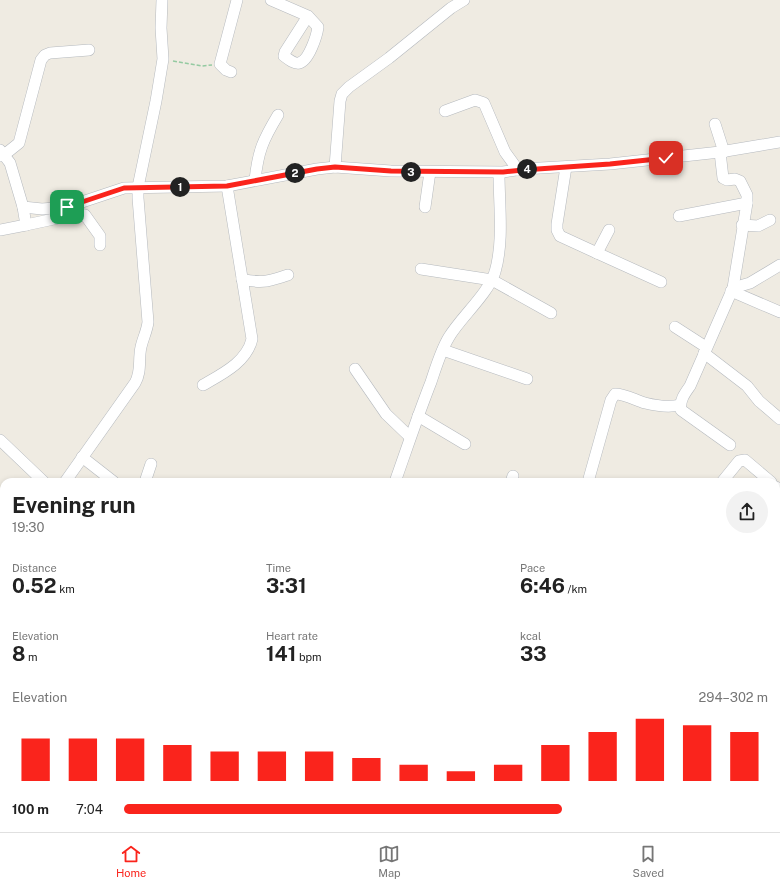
<!DOCTYPE html>
<meta charset="utf-8">
<style>
body{margin:0;font-family:"Public Sans",sans-serif;background:#f2f2f2;color:#222;height:100vh;display:flex;flex-direction:column;font-size:15px;white-space:nowrap}
*{box-sizing:border-box;margin:0}
p{font-size:13px;color:#767676}
.icon{flex:none;width:22px;height:22px;fill:none;stroke:currentColor;stroke-width:2;stroke-linecap:round;stroke-linejoin:round}
.map{position:relative;flex:1;overflow:hidden}
.panel{position:absolute;left:0px;top:478px;width:780px;height:354px;display:flex;flex-direction:column;background:#fff;border-radius:12px 12px 0 0;box-shadow:0 2px 6px #0003}
.panel>*{flex:none}
.pin{position:absolute;display:grid;place-items:center;width:34px;height:34px;color:#fff;margin:-17px;border-radius:8px;box-shadow:0 2px 6px #0006}
.km{position:absolute;width:20px;height:20px;margin:-10px;border-radius:50%;background:#222;color:#fff;font-size:11px;line-height:20px;text-align:center}
.round{display:grid;place-items:center;flex:none;width:42px;height:42px;border-radius:21px;background:#f2f2f2}
.overview{display:flex;align-items:center;justify-content:space-between;height:68px;padding:0 12px}
h1{font-size:22px;font-weight:700;line-height:30px}
.figures{display:grid;grid-template-columns:repeat(3,1fr);gap:6px;height:68px;padding:4px 12px}
.figures div{display:grid;align-content:center}
.figures b{font-size:20px;font-weight:700}
.figures small{font-size:11px;font-weight:400}
.figures p{font-size:11px}
.chart{height:112px;padding:8px 12px}
.chart p{display:flex;justify-content:space-between}
.chart svg{width:100%;height:72px;margin-top:4px;stroke:#fa241c;stroke-width:6}
ul{padding:0 12px;list-style:none;font-size:13px}
li{display:grid;grid-template-columns:64px 48px 1fr;align-items:center;height:30px}
li i{height:10px;border-radius:5px;background:#fa241c}
.menu{display:flex;justify-content:space-around;align-items:center;height:56px;border-top:1px solid #e0e0e0;background:#fff;font-size:11px;color:#767676}
.menu a{display:grid;justify-items:center;gap:2px}
.menu .on{color:#fa241c}
.map>svg:first-child{display:block}
</style>
<div class="map">
<svg width="780" height="832" viewBox="0 0 780 832">
<rect width="100%" height="100%" fill="#efebe2"/>
<g fill="none" stroke-linecap="round" stroke-linejoin="round">
<!-- stream -->
<g stroke="#a2daff" stroke-width="2.5">
<path d="M 0,733 L 4,734"/>
<path d="M 253,828 L 264,832"/>
</g>
<!-- minor casing -->
<g stroke="#b5b9be" stroke-width="12">
<g id="minor">
<path d="M 271,0 L 308,16 L 318,27 C 317,35 309,61 299,63 C 294,64 288,59 284,56 L 285,52 L 308,16"/>
<path d="M 231,72 L 226,70 L 220,64 L 237,0"/>
<path d="M 445,111 L 475,100 L 484,103 L 505,152 L 518,170"/>
<path d="M 715,124 L 724,152"/>
<path d="M 0,150 L 10,163 L 23,207 L 26,225 L 0,230"/>
<path d="M 720,152 L 723,178 L 727,180 L 735,179 L 740,181 L 747,195 L 747,203 L 733,288 L 690,386 C 685,393 679,401 681,410 L 730,445"/>
<path d="M 0,156 L 4,155 L 19,143 L 41,60 L 45,55 L 50,53 L 89,50"/>
<path d="M 335,167 L 340,101 L 342,94 L 349,87 L 389,58 L 451,8 L 464,0"/>
<path d="M 566,167 L 557,224 L 557,230 L 560,236 L 597,253 L 661,282"/>
<path d="M 255,180 C 258,151 263,140 278,115"/>
<path d="M 23,207 L 42,209 L 67,207 L 124,188 L 227,186 L 317,169 L 335,167 L 391,171 L 503,172 L 523,169 L 610,164 L 720,152 L 780,142"/>
<path d="M 425,207 L 430,172"/>
<path d="M 679,216 L 747,203"/>
<path d="M 26,225 L 77,214 L 85,215 L 100,236 L 100,245"/>
<path d="M 742,225 L 758,226 L 770,220"/>
<path d="M 597,253 L 609,230"/>
<path d="M 421,269 L 492,280 L 551,313"/>
<path d="M 242,279 C 263,284 268,281 288,275"/>
<path d="M 733,288 L 750,283 L 780,265"/>
<path d="M 731,291 L 780,312"/>
<path d="M 675,327 L 706,347"/>
<path d="M 443,350 L 527,379"/>
<path d="M 704,353 L 747,386 L 759,401 L 780,419"/>
<path d="M 355,369 L 386,414 L 410,437"/>
<path d="M 203,385 C 222,374 247,362 252,339 L 227,186"/>
<path d="M 418,416 L 465,444"/>
<path d="M 0,440 L 44,482"/>
<path d="M 82,457 L 114,482"/>
<path d="M 65,482 L 135,383 C 142,371 138,360 141,347 C 143,338 147,331 148,322 L 138,198 L 138,187 L 156,101 L 163,59 L 161,28 L 162,0"/>
<path d="M 145,482 L 151,464"/>
<path d="M 395,482 C 407,448 418,415 431,382 C 436,367 441,350 449,337 C 461,317 488,294 495,272 C 504,241 499,205 499,173"/>
<path d="M 511,482 L 513,476"/>
<path d="M 588,482 L 611,400 L 615,394 C 625,394 635,400 645,403 C 657,406 668,408 680,405"/>
<path d="M 722,482 L 739,461 L 745,460 L 771,482"/>
<path d="M 776,487 L 780,490"/>
<path d="M 776,538 L 780,533"/>
<path d="M 776,598 L 780,601"/>
<path d="M 776,663 L 780,665"/>
<path d="M 0,722 L 4,723"/>
<path d="M 0,781 L 4,781"/>
<path d="M 182,828 L 182,832"/>
<path d="M 284,828 L 295,832"/>
<path d="M 485,828 L 489,832"/>
<path d="M 54,832 L 55,828"/>
<path d="M 333,832 L 333,828"/>
<path d="M 458,832 L 461,828"/>
<path d="M 609,832 L 613,828"/>
<path d="M 696,832 L 699,828"/>
</g>
</g>
<!-- path -->
<path stroke="#94caa1" stroke-width="1.5" stroke-dasharray="4 2" stroke-linecap="butt" d="M 173,61 L 202,66 L 212,65"/>
<!-- minor -->
<use href="#minor" stroke="#fff" stroke-width="11"/>
</g>
<g fill="none" stroke-linecap="round" stroke-linejoin="round">
<!-- route casing -->
<g stroke="#fff" stroke-width="8">
<path id="route" d="M 67,207 L 124,188 L 227,186 L 317,169 L 335,167 L 391,171 L 503,172 L 523,170 L 610,164 L 666,158"/>
</g>
<!-- route -->
<use href="#route" stroke="#fa241c" stroke-width="5"/>
</g>
</svg>
<div class="pin" style="left:67px;top:207px;background:#1e9e55"><svg class="icon" aria-label="arrive" viewBox="0 0 24 24"><path d="M6 21V4h12l-3 4 3 4H6"/></svg></div>
<div class="pin" style="left:666px;top:158px;background:#d93025"><svg class="icon" aria-label="check" viewBox="0 0 24 24"><path d="M5 12l5 5 9-10"/></svg></div>
<b class="km" style="left:180px;top:187px">1</b>
<b class="km" style="left:295px;top:173px">2</b>
<b class="km" style="left:411px;top:172px">3</b>
<b class="km" style="left:527px;top:169px">4</b>
<section class="panel">
<div class="overview"><div><h1>Evening run</h1><p>19:30</p></div><a class="round"><svg class="icon" aria-label="share" viewBox="0 0 24 24"><path d="M12 15V3M7 8l5-5 5 5M5 13v7h14v-7"/></svg></a></div>
<div class="figures">
<div><p>Distance</p><b>0.52<small> km</small></b></div>
<div><p>Time</p><b>3:31</b></div>
<div><p>Pace</p><b>6:46<small> /km</small></b></div>
</div>
<div class="figures">
<div><p>Elevation</p><b>8<small> m</small></b></div>
<div><p>Heart rate</p><b>141<small> bpm</small></b></div>
<div><p>kcal</p><b>33</b></div>
</div>
<div class="chart"><p><span>Elevation</span>294–302 m</p>
<svg viewBox="0 0 160 44" preserveAspectRatio="none"><path d="M5 44V18M15 44V18M25 44V18M35 44V22M45 44V26M55 44V26M65 44V26M75 44V30M85 44V34M95 44V38M105 44V34M115 44V22M125 44V14M135 44V6M145 44V10M155 44V14"/></svg>
</div>
<ul>
<li><b>100 m</b>7:04<i style="width:68%"></i></li>
</ul>
</section>
</div>
<nav class="menu">
<a class="on"><svg class="icon" aria-label="home" viewBox="0 0 24 24"><path d="M3 11l9-7 9 7M6 9v11h12V9"/></svg>Home</a>
<a><svg class="icon" aria-label="map" viewBox="0 0 24 24"><path d="M3 6l6-2 6 2 6-2v14l-6 2-6-2-6 2zM9 4v14M15 6v14"/></svg>Map</a>
<a><svg class="icon" aria-label="saved" viewBox="0 0 24 24"><path d="M7 4h10v16l-5-4-5 4z"/></svg>Saved</a>
</nav>
